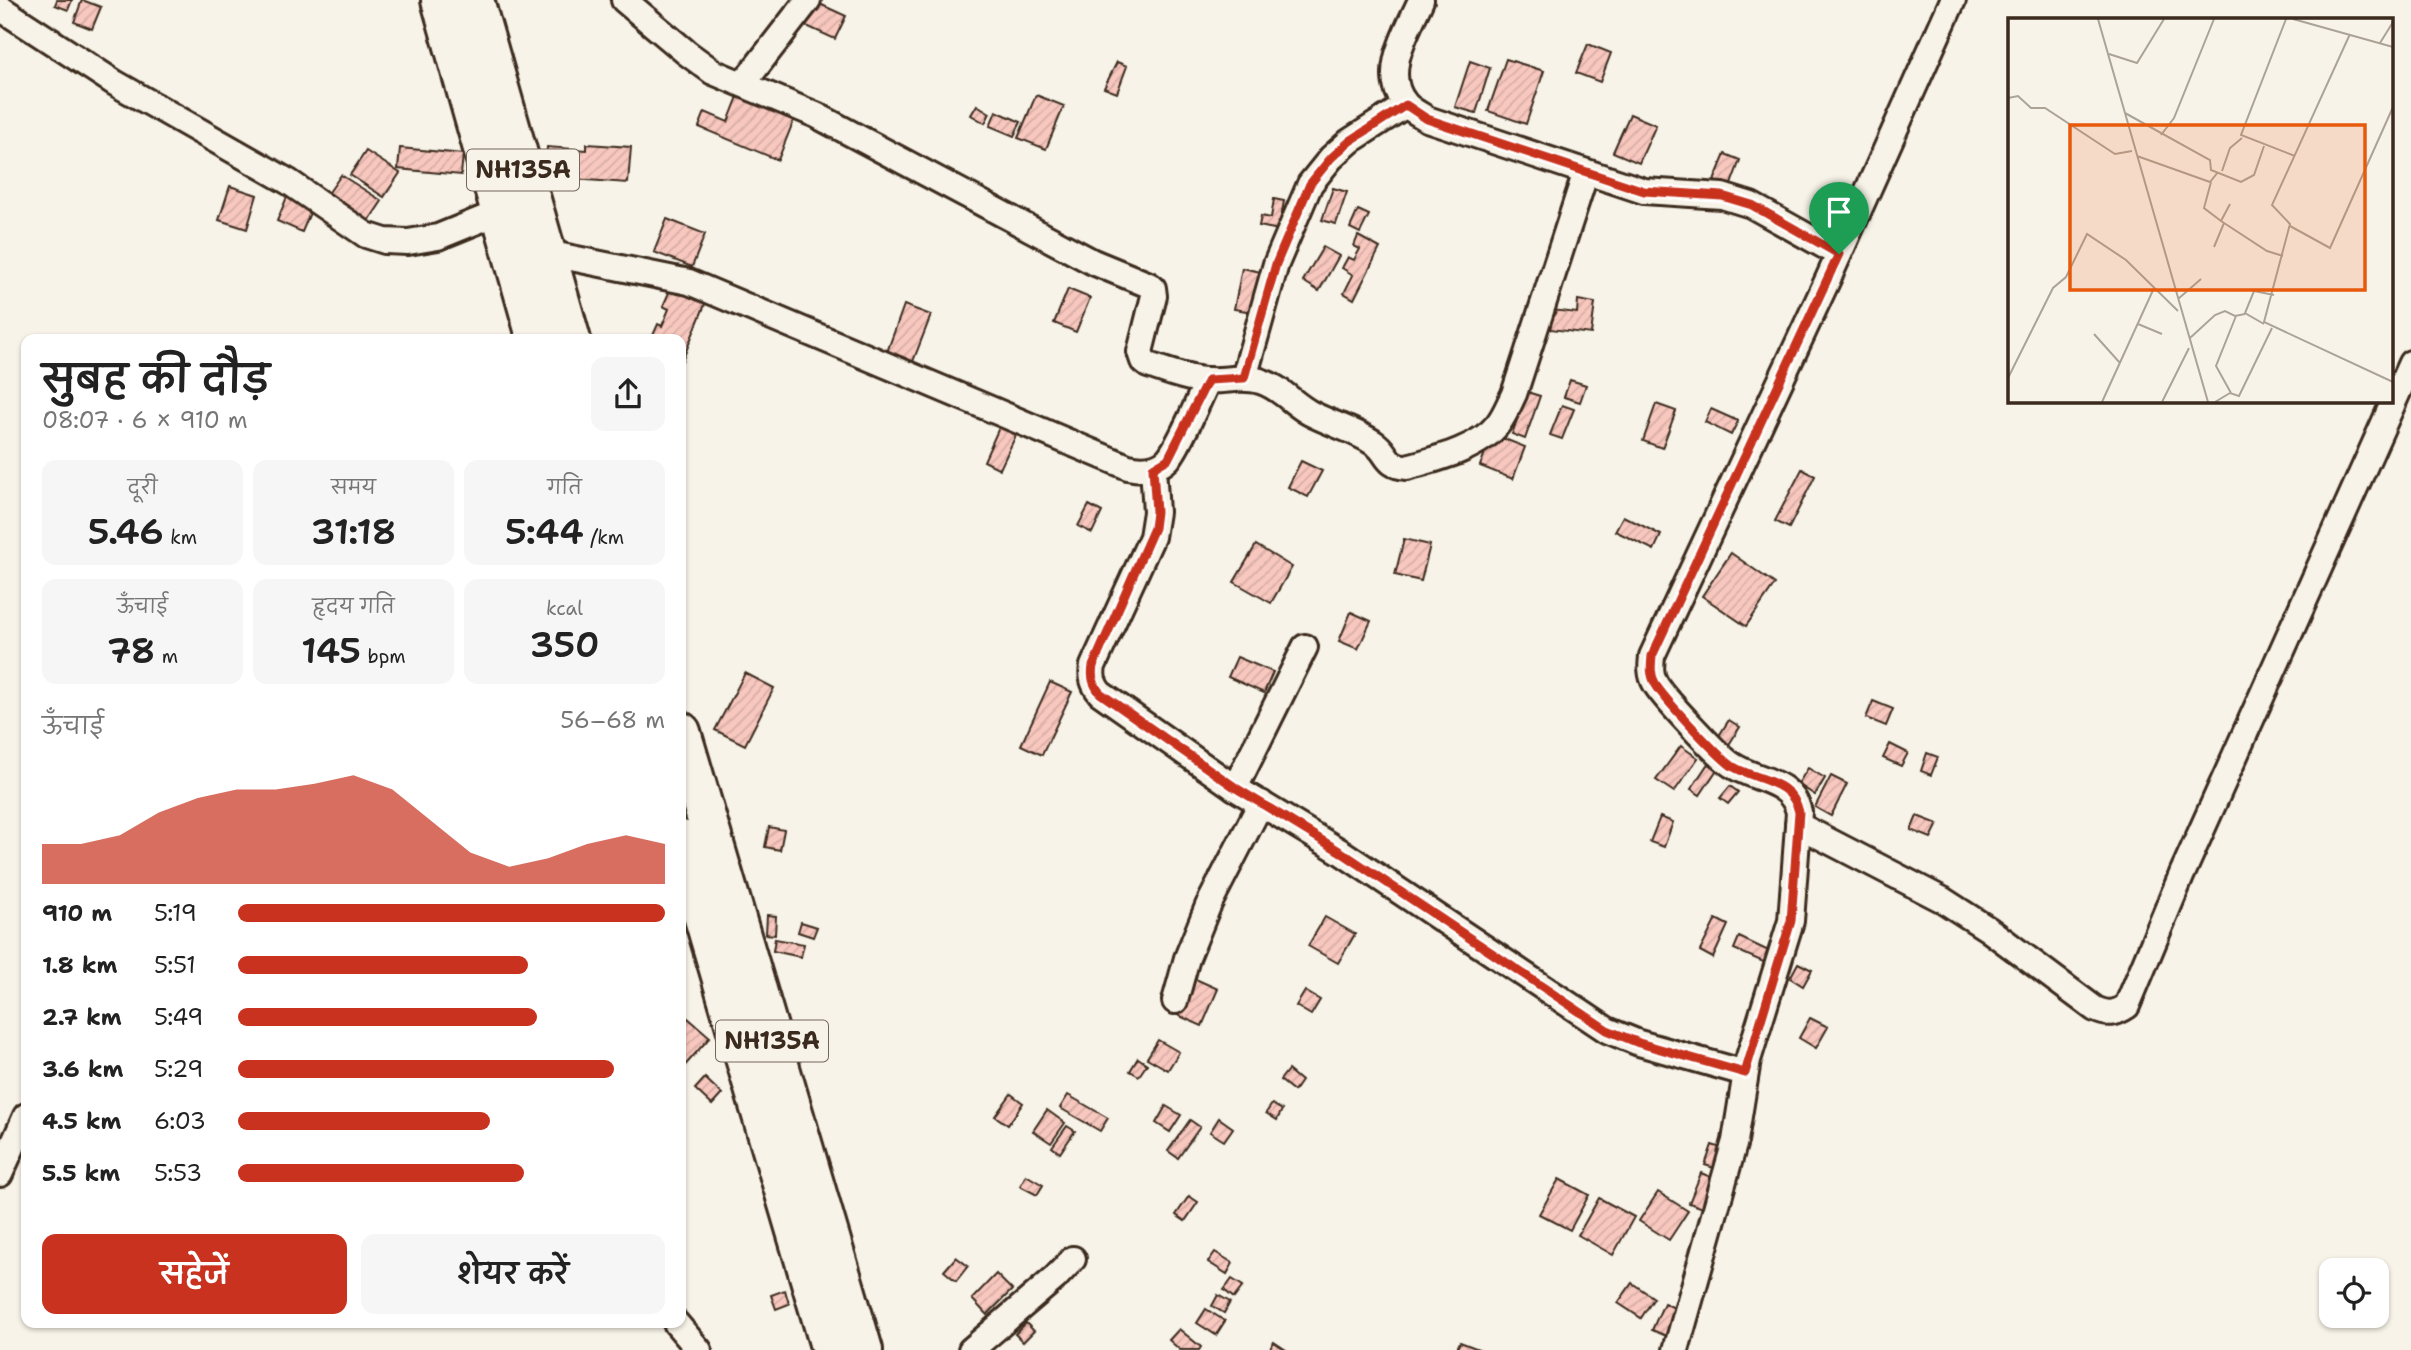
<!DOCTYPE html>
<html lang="hi">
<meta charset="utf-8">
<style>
body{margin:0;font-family:"Shantell Sans","Playpen Sans Deva",sans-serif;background:#f6f6f6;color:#222;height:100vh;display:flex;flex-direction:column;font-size:26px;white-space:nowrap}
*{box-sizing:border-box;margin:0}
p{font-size:23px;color:#767676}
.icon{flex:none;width:38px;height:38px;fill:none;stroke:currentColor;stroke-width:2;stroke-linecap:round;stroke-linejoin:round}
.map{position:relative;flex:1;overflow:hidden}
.side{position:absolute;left:21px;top:334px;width:665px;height:994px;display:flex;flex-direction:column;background:#fff;border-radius:14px;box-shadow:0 2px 5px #0004}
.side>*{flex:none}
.tools{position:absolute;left:2319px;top:1258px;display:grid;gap:14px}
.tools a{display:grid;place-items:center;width:70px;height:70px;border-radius:14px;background:#fff;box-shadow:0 2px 5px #0004;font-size:35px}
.pin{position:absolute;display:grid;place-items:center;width:60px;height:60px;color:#fff;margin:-72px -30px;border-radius:50% 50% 50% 0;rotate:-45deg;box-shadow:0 0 7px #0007}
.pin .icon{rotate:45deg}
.round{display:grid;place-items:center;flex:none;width:74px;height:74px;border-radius:14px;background:#f6f6f6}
.overview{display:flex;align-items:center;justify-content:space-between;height:119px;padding:0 21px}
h1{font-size:38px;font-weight:600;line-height:52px}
.stats{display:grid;grid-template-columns:repeat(3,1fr);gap:10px;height:119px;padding:7px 21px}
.stats div{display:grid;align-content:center;border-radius:14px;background:#f6f6f6;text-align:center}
.stats b{font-size:35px;font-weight:600}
.stats small{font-size:19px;font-weight:400}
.stats p{font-size:19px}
.chart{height:196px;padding:14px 21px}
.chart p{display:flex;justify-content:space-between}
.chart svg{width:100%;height:126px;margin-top:7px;fill:#c8321e;opacity:.7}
.primary-button{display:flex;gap:14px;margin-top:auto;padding:14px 21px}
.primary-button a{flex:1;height:80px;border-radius:14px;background:#c8321e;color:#fff;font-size:28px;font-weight:600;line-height:80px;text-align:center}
.primary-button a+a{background:#f6f6f6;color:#222}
ul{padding:0 21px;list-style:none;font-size:23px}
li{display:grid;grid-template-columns:112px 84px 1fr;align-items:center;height:52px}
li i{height:18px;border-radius:9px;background:#c8321e}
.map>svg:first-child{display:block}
</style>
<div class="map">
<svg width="2411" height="1350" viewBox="0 0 2411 1350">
<defs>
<pattern id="building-hatch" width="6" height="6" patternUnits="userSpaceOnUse" patternTransform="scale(1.75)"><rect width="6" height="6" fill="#f8c8bf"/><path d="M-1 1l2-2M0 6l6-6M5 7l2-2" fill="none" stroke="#d6aca4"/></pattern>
</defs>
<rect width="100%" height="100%" fill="#f7f3e8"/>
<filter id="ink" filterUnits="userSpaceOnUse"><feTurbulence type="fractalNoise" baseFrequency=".0143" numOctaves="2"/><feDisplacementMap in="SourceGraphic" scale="14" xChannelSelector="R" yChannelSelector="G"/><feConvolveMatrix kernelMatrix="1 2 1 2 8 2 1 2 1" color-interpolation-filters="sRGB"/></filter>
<g filter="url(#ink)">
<!-- building -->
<g fill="url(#building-hatch)" stroke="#3b2a1e" stroke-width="2">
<path d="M 57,0 L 72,0 L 68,10 L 55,5 Z"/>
<path d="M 82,0 L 101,7 L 92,29 L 74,22 Z"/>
<path d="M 811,0 L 846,16 L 835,39 L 800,23 Z"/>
<path d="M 1588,44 L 1611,53 L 1600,82 L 1576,73 Z"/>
<path d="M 1506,59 L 1544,71 L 1526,124 L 1488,111 Z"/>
<path d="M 1470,61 L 1490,68 L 1476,113 L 1455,107 Z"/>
<path d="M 1117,62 L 1127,66 L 1117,93 L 1104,88 Z"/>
<path d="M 741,89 L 797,112 L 778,160 L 699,127 L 705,112 L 728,122 Z"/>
<path d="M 1036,95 L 1064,106 L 1046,149 L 1018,138 Z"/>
<path d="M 977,105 L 990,113 L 985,123 L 971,115 Z"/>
<path d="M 996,111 L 1021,122 L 1014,136 L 990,126 Z"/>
<path d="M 1630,114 L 1656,125 L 1639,163 L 1613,152 Z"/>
<path d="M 587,144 L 631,147 L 628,183 L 545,177 L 547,147 L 587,150 Z"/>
<path d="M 400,148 L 463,154 L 461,175 L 398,169 Z"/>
<path d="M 366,151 L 400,173 L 384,197 L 350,175 Z"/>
<path d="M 1725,154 L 1740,160 L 1730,187 L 1714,181 Z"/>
<path d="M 341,175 L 382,201 L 366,225 L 325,198 Z"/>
<path d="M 230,186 L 257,195 L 247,229 L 219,220 Z"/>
<path d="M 1333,188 L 1347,192 L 1336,224 L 1322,220 Z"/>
<path d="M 289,192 L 314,203 L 302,232 L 277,221 Z"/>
<path d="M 1274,199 L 1284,201 L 1279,230 L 1259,226 L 1261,216 L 1271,218 Z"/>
<path d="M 1358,210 L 1369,215 L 1360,233 L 1350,228 Z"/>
<path d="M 667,219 L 705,234 L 692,267 L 654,252 Z"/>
<path d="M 1358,236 L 1380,248 L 1354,299 L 1344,293 L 1353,275 L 1342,268 L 1348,257 L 1354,260 L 1360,249 L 1354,246 Z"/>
<path d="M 1323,247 L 1339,256 L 1319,291 L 1303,281 Z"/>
<path d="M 1242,268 L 1261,272 L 1253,312 L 1234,309 Z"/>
<path d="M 671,288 L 708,297 L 682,361 L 681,340 L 651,340 L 658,324 L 662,326 L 669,309 L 663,306 Z"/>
<path d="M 1068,289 L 1090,298 L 1076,332 L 1054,323 Z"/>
<path d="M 1578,300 L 1595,303 L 1591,334 L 1550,329 L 1552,310 L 1577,313 Z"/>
<path d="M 904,305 L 931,315 L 912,364 L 886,355 Z"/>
<path d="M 1570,380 L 1586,385 L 1580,402 L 1564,397 Z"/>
<path d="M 1527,392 L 1540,396 L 1525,439 L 1512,434 Z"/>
<path d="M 1656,404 L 1676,411 L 1662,448 L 1643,441 Z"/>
<path d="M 1562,405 L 1574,409 L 1562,439 L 1550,435 Z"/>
<path d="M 1711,409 L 1738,421 L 1731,435 L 1705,422 Z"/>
<path d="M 1001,423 L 1018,431 L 1000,469 L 984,461 Z"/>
<path d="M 1492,434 L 1525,447 L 1513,479 L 1480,466 Z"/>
<path d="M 1301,461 L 1322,471 L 1308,497 L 1288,487 Z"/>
<path d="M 1802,469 L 1815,476 L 1789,528 L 1775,521 Z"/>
<path d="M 1089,505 L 1102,512 L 1092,533 L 1078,526 Z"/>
<path d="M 1623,516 L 1661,535 L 1654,550 L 1615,531 Z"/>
<path d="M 1404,539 L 1430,545 L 1421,581 L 1395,575 Z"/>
<path d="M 1256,545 L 1292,567 L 1271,603 L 1234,582 Z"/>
<path d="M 1731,553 L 1775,584 L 1746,626 L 1702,596 Z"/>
<path d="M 1351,612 L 1371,621 L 1358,649 L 1339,641 Z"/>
<path d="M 1237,657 L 1273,672 L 1264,693 L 1228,677 Z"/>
<path d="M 745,673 L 774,688 L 745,745 L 715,730 Z"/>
<path d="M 1050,682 L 1072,692 L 1042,755 L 1021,745 Z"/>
<path d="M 1873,701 L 1893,709 L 1886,726 L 1866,718 Z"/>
<path d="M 1729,720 L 1740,727 L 1728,746 L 1717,739 Z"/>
<path d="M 1890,744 L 1908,753 L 1901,766 L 1883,758 Z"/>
<path d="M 1681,746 L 1698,758 L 1674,792 L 1656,780 Z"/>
<path d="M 1927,753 L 1938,757 L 1931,775 L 1921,771 Z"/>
<path d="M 1709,762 L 1718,768 L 1700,795 L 1691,789 Z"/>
<path d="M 1808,768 L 1825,778 L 1815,795 L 1798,784 Z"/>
<path d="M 1831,776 L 1847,784 L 1831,816 L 1815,807 Z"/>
<path d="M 1730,786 L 1738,792 L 1728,804 L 1720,798 Z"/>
<path d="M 1917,816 L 1938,824 L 1931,838 L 1911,830 Z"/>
<path d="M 1660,817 L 1673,822 L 1664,847 L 1650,842 Z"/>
<path d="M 769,827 L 784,830 L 780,850 L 765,847 Z"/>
<path d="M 767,915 L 776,916 L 775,935 L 766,934 Z"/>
<path d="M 1325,917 L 1355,934 L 1338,963 L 1308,946 Z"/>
<path d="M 1716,919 L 1728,925 L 1713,958 L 1700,951 Z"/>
<path d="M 801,922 L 817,927 L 813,937 L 798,932 Z"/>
<path d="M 1739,937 L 1775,954 L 1770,965 L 1734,949 Z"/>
<path d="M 775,939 L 804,944 L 801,957 L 773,951 Z"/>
<path d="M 1798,963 L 1812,970 L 1803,986 L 1790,978 Z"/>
<path d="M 1191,977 L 1218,989 L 1202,1026 L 1175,1014 Z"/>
<path d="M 1305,991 L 1320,1000 L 1311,1015 L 1296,1006 Z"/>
<path d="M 688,1018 L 710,1037 L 681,1070 L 681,1026 Z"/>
<path d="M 1810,1018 L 1828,1027 L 1816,1048 L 1799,1038 Z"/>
<path d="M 1158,1040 L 1179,1052 L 1168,1070 L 1147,1058 Z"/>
<path d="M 1138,1058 L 1147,1064 L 1139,1076 L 1130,1071 Z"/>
<path d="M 1288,1070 L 1301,1081 L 1294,1091 L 1280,1080 Z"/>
<path d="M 705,1078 L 722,1094 L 712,1105 L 695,1089 Z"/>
<path d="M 1011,1094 L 1023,1103 L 1008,1125 L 995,1116 Z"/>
<path d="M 1068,1095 L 1108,1118 L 1100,1131 L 1060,1108 Z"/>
<path d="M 1272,1104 L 1282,1110 L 1277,1120 L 1266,1113 Z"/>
<path d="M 1166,1106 L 1181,1115 L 1170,1132 L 1156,1123 Z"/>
<path d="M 1047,1110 L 1065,1123 L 1051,1143 L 1033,1131 Z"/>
<path d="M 1219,1118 L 1233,1128 L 1224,1141 L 1210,1132 Z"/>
<path d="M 1190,1120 L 1200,1127 L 1178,1158 L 1168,1151 Z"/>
<path d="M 1067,1126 L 1075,1131 L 1060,1153 L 1052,1147 Z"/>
<path d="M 1712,1145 L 1727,1150 L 1720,1170 L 1705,1165 Z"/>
<path d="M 1701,1173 L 1718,1180 L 1706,1209 L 1689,1203 Z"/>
<path d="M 1026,1175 L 1043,1185 L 1037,1195 L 1020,1186 Z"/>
<path d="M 1559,1179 L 1589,1195 L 1570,1230 L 1539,1214 Z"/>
<path d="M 1658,1192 L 1688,1211 L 1669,1240 L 1639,1221 Z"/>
<path d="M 1189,1196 L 1198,1202 L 1185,1221 L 1176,1215 Z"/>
<path d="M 1599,1198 L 1634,1217 L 1613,1255 L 1578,1235 Z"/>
<path d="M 1215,1252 L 1233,1263 L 1227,1274 L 1208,1262 Z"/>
<path d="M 956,1257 L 968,1266 L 956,1281 L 944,1271 Z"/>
<path d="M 996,1274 L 1012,1290 L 987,1315 L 972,1299 Z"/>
<path d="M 1232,1279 L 1243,1286 L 1234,1298 L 1224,1290 Z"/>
<path d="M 1632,1283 L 1654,1298 L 1641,1318 L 1618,1303 Z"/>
<path d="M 785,1290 L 789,1304 L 776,1309 L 771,1295 Z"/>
<path d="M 1218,1295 L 1230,1302 L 1224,1313 L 1212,1306 Z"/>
<path d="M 1664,1303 L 1683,1312 L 1671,1338 L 1652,1330 Z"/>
<path d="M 1206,1309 L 1225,1321 L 1216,1335 L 1197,1323 Z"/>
<path d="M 1026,1323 L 1034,1331 L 1023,1342 L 1015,1334 Z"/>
<path d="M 1179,1329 L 1201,1347 L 1199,1350 L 1180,1350 L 1169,1340 Z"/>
<path d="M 1274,1342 L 1286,1350 L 1269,1350 Z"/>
<path d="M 1460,1342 L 1481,1350 L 1456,1350 Z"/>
</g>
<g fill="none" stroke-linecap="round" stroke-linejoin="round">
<!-- minor casing -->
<g stroke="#3b2a1e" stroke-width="30">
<g id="minor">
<path d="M 624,0 L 687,53 L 713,72 L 816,115 L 1093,262 L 1149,285 L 1153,288 L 1154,296 L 1140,352 L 1143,361 L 1148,365 C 1167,371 1186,379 1206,380 C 1224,382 1242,375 1260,381 C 1279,386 1293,404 1310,413 C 1331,424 1355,430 1374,443 C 1389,452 1384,466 1407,467 C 1436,459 1479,449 1498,424 C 1505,415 1509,404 1514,394 L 1586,172"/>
<path d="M 1421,0 C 1408,30 1380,73 1405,103 C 1410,110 1420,114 1427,119 L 1644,191 L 1722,196 L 1751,205 L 1839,254"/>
<path d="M 0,8 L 115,83 L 289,182 L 366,235 L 385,241 L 408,242 L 438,237 L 502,211"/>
<path d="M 743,84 L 808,0"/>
<path d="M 547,253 L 689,282 L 1128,467 C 1142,470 1157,470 1168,459 C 1180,445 1199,399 1208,380"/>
<path d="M 1244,378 L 1276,264 L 1310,184 L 1331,158 L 1350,141 L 1406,105"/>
<path d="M 1153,468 L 1156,512 L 1152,537 L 1093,666 C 1091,677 1093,684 1100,693 L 1235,788"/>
<path d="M 1305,647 L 1235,788 L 1341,852 L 1607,1030 L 1639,1043 L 1745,1073"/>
<path d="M 1798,825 L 1943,900 L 1988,929 L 2095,1009 C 2108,1015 2115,1014 2127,1006 L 2182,874 L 2411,363"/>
<path d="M 1175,1001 L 1187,958 L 1208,906 L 1261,803"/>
<path d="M 0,1174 L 26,1116"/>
<path d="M 676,1323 L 699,1350"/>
<path d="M 971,1350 L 1055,1278 L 1073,1259"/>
<path d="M 1676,1350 L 1735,1141 L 1748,1060 L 1791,921 L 1799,812 C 1791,779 1756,781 1732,765 C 1719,757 1661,695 1655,683 C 1650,674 1651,666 1652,656 L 1828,279 L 1953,0"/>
</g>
</g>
<!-- trunk casing -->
<g stroke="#3b2a1e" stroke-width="44">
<g id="trunk">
<path d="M 441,0 L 537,340"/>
<path d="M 474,0 L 571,340"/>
<path d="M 681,732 L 863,1350"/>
<path d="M 681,840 L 831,1350"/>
</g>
</g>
<!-- minor -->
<use href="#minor" stroke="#f7f3e8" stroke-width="24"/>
<!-- trunk -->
<use href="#trunk" stroke="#f7f3e8" stroke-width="38"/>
</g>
</g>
<g fill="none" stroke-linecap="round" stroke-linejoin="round" filter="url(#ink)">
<!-- route casing -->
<g stroke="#fff" stroke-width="14">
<path id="route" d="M 1406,105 L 1427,119 L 1644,191 L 1722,196 L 1752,205 L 1839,254 L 1652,656 C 1651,666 1650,674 1655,683 C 1660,695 1719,757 1732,766 C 1756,781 1792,779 1799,812 L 1791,921 L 1745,1073 L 1639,1043 L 1607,1030 L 1341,852 L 1236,788 L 1100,693 C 1093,684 1091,677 1093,666 L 1154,528 L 1156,512 L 1153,468 L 1168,459 L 1208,380 L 1244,378 L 1276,264 L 1310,184 L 1331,158 L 1350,141 Z"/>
</g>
<!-- route -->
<use href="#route" stroke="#c8321e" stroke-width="9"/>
</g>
<g text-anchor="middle" stroke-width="7" stroke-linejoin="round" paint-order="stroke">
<!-- shield labels -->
<g fill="#f7f3e8" stroke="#73665b" stroke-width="2">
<rect x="467" y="149.5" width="112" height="41" rx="5"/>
<rect x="716" y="1020.5" width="112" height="41" rx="5"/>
</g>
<g font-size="24" font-weight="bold" fill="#3b2a1e">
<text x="523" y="178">NH135A</text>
<text x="772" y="1049">NH135A</text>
</g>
</g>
<!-- overview -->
<g transform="translate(2008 18)">
<rect width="385" height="385" fill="#f7f3e8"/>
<path fill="none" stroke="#aca397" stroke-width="2" d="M 90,1 L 200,384M 278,1 L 233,117 L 287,138M 285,1 L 385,29M 342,16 L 264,187 L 282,206 L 256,304 L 385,364M 372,25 L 385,4M 101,36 L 129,45 L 156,1M 0,80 L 10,78 L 23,90 L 37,90 L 107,136 L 124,133M 117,95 L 202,142 L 203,152 L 233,164 L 246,157 L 256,128M 153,117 L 166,100 L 206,1M 129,138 L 202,164 L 210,154M 214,153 L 222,130 L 234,120M 203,164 L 196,190 L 213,203M 222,186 L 213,203 L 259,233 L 275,238M 282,208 L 322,230 L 385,89M 206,229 L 216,205M 170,281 L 193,261M 130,306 L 154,316M 256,306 L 237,295 L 246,273 L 266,277M 86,316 L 112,345M 182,320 L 207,297 L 217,293 L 227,298 L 237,296M 0,360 L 45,270 L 58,259 L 79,216 L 118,242 L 170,293M 223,375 L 208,348 L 228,298M 94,384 L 146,270M 154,384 L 181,330M 207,384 L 222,375 L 231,378 L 264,310"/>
<path fill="#e8590c" fill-opacity="0.15" stroke="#e8590c" stroke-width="3.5" d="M 62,107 L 357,107 L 357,272 L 62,272 Z"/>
<rect width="385" height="385" fill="none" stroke="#3b2a1e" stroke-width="3.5"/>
</g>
</svg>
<div class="tools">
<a><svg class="icon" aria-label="locate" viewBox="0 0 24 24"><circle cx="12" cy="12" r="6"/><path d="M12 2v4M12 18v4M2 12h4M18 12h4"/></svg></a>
</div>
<div class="pin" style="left:1839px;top:254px;background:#1e9e55"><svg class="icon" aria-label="arrive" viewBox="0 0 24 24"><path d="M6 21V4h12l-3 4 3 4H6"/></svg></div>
<section class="side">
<div class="overview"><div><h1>सुबह की दौड़</h1><p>08:07 · 6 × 910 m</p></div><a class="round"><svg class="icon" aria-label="share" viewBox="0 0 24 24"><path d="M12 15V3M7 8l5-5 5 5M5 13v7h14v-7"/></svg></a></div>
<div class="stats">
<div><p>दूरी</p><b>5.46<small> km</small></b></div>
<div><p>समय</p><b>31:18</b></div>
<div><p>गति</p><b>5:44<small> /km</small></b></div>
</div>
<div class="stats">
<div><p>ऊँचाई</p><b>78<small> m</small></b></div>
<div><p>हृदय गति</p><b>145<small> bpm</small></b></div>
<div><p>kcal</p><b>350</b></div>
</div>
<div class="chart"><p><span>ऊँचाई</span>56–68 m</p>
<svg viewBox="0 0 160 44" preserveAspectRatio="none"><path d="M0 44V30L10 30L20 27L30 19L40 14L50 11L60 11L70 9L80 6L90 11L100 22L110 33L120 38L130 35L140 30L150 27L160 30V44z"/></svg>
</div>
<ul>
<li><b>910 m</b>5:19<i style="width:100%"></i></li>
<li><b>1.8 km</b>5:51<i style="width:68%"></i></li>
<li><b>2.7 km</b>5:49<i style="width:70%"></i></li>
<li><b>3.6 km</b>5:29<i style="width:88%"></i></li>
<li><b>4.5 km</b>6:03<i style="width:59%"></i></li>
<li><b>5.5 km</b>5:53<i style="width:67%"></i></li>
</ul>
<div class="primary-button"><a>सहेजें</a><a>शेयर करें</a></div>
</section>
</div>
